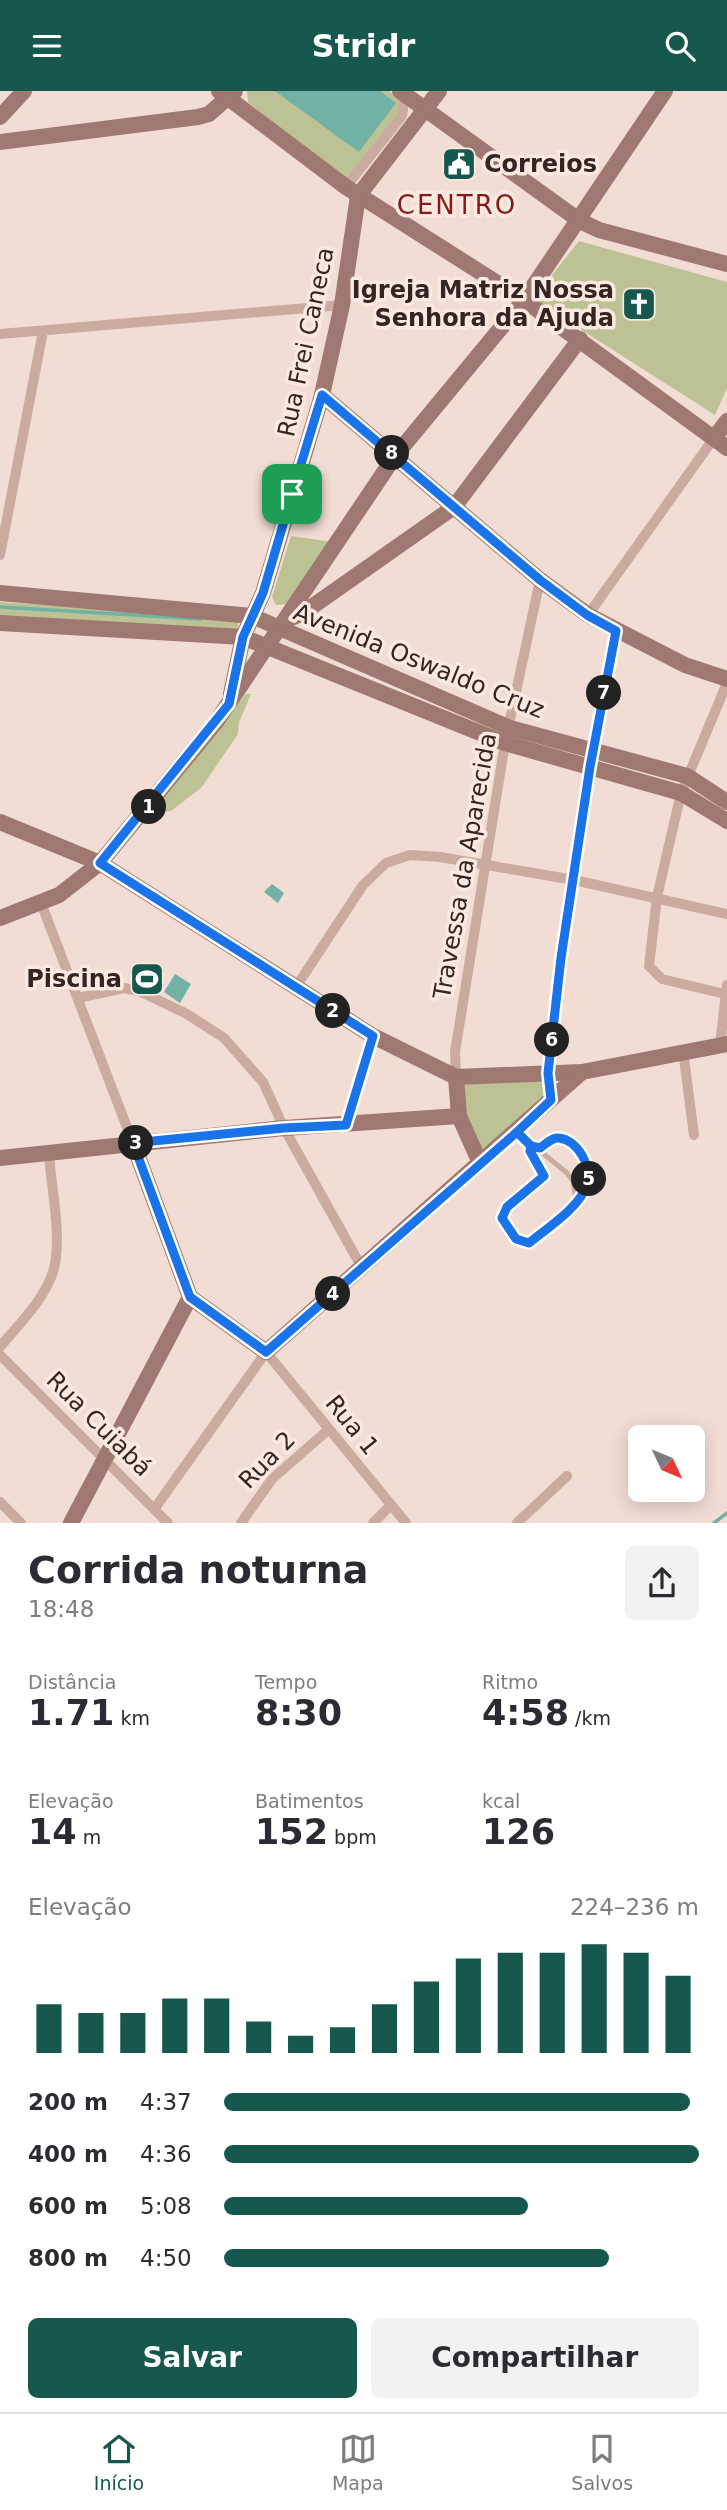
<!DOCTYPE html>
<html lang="pt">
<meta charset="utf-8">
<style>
body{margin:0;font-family:"DejaVu Sans",sans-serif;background:#f2f2f3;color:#2b2b33;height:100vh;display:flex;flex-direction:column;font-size:26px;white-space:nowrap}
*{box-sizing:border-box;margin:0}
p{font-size:23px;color:#7c7c81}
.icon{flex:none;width:38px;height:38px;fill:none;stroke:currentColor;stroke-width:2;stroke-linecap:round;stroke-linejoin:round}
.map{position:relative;height:1432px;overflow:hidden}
.drawer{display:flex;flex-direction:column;background:#fff;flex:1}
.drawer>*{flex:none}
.needle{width:46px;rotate:134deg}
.buttons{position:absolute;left:628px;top:1334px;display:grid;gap:14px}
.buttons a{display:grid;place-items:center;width:77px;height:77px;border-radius:10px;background:#fff;box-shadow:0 4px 18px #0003;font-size:35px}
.pin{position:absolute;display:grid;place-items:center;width:60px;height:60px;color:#fff;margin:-30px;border-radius:14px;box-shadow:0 4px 10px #0006}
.km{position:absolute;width:35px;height:35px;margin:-18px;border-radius:50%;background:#222;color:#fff;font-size:19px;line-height:35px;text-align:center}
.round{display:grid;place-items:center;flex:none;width:74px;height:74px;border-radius:10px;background:#f2f2f3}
.overview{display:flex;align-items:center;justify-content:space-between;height:119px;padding:0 28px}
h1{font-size:38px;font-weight:600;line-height:52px}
.figures{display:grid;grid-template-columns:repeat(3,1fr);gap:10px;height:119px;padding:7px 28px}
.figures div{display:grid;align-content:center}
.figures b{font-size:35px;font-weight:600}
.figures small{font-size:19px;font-weight:400}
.figures p{font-size:19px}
.chart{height:196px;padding:14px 28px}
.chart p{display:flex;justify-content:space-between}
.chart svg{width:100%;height:126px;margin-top:7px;stroke:#16584e;stroke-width:6}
.cta{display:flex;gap:14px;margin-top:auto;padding:14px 28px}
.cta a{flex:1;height:80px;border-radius:10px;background:#16584e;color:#fff;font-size:28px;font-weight:600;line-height:80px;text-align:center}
.cta a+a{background:#f2f2f3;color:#2b2b33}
ul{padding:0 28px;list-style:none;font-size:23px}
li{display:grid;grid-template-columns:112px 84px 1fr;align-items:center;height:52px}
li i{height:18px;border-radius:9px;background:#16584e}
header{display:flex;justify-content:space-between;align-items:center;height:91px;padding:0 28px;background:#16584e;color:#fff;font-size:32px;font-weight:600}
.dock{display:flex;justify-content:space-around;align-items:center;height:98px;border-top:2px solid #e1e1e2;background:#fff;font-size:19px;color:#7c7c81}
.dock a{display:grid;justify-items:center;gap:4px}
.dock .current{color:#16584e}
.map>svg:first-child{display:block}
</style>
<header><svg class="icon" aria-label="menu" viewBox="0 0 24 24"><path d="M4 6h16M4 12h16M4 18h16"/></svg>Stridr<svg class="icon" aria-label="search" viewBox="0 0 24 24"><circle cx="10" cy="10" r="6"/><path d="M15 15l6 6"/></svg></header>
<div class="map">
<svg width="727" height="1432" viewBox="0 0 727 1432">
<rect width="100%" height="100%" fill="#f2ddd4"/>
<!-- green -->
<g fill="#bcc293">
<path d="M 247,0 L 389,0 L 400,9 L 401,22 L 354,85 L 343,89 L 248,11 Z"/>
<path d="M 579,150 L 727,191 L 727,297 L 715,324 L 533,208 Z"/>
<path d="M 291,445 L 333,451 L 290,513 L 276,514 L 272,506 Z"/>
<path d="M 0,511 L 239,526 L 238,541 L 0,526 Z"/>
<path d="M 246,603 L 251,603 L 239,631 L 238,643 L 201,697 L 171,720 L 141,725 Z"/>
<path d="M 543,987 L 547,1008 L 482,1065 L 472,1050 L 460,990 Z"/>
</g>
<!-- water -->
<g fill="#71b1a6">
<path d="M 275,0 L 380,0 L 396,12 L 359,61 Z"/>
<path d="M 272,793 L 284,802 L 278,812 L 264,801 Z"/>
<path d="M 147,874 L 162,882 L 150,901 L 133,895 Z"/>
<path d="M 175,883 L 191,893 L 180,912 L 164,901 Z"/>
</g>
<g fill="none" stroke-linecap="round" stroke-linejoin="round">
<!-- stream -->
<g stroke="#71b1a6" stroke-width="3.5">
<path d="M 0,516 L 201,528"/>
<path d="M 714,1432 L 727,1422"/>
</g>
<!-- lane -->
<g stroke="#cbaa9f" stroke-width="5">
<path d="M 517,1041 L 567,1082 L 573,1090 L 576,1110 L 529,1152 L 522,1152 L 502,1127 L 507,1116 L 544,1085 L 531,1055"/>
<path d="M 540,1057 C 546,1053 552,1046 560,1047 C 578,1050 595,1079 587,1096 C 585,1101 579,1106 576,1110"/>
</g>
<!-- street -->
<g stroke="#cbaa9f" stroke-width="10">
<path d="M 346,96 L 402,25 L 405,4"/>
<path d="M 0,243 L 342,214"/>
<path d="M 0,464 L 43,240"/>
<path d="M 588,524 L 714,347"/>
<path d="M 41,812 L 133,1052"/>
<path d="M 296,896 L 363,794 L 386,772 L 410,764 L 440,766 L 574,789 L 727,823"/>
<path d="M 725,903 L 662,888 L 649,875 L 657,806 L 681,702 L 727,592"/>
<path d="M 78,907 L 124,897 L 139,900 L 187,923 L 224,947 L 263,991 L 284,1037 L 362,1177"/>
<path d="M 720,954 L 727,894"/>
<path d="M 683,960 L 694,1044"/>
<path d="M 548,982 C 565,834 588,687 616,540"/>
<path d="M 456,986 L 455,961 L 505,652 L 540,489"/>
<path d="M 346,1034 L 373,945"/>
<path d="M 0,1256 C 18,1234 44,1209 53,1181 C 63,1149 51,1096 49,1063"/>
<path d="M 0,1264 L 168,1432"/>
<path d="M 0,1411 L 21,1432"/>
<path d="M 155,1417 L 266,1261 L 406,1432"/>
<path d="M 241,1432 L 272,1388 L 328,1339"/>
<path d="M 373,1432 L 390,1415"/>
<path d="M 517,1432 L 567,1385"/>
</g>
<!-- secondary -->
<g stroke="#9e7871" stroke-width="16">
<path d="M 219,0 L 346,96 L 524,209 L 727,357"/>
<path d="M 400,0 L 580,130 L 599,139 L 727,173"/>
<path d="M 0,26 L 24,0"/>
<path d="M 0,51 L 198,26 L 209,23 L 235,0"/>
<path d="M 322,304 L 540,489 L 588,524 L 685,574 L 727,588"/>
<path d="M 714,347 L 727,330"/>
<path d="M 0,502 L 252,525 L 510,637 L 687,685 L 727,711"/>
<path d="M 286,529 L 303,522 L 454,416 L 580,248"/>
<path d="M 0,532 L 243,546 L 505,652 L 681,702 L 727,730"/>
<path d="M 231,603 L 243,546 L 263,502 L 322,304 L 342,214 L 358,105 L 439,0"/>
<path d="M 0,731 L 100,772 L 373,945 L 456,986 L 582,981 L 727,953"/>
<path d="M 0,827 L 59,804 L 100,772 L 216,631 L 395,365 L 524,209 L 665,0"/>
<path d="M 456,986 L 459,1025 L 480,1072"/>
<path d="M 133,1052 L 190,1206 L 266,1261 L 582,981"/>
<path d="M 0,1067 L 284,1037 L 459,1025"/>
<path d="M 71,1432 L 190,1206"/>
</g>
</g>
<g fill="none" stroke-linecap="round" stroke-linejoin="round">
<!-- route casing -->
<g stroke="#fff" stroke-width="14">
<path id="route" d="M 292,403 L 263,502 L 243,546 L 229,613 L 100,772 L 373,945 L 346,1034 L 284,1037 L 133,1052 L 190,1206 L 266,1261 L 517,1041 L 531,1055 L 540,1057 C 546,1053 552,1046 559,1047 C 578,1049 593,1077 587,1094 C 579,1117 547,1137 529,1152 L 516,1148 L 502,1127 L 507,1116 L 544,1085 L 530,1060 L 531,1055 L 517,1041 L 551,1009 L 548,982 L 561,867 L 590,676 L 616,540 L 587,524 L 540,489 L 322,304 L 292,403"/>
</g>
<!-- route -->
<use href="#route" stroke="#1a73e8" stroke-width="9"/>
</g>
<!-- icons -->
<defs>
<g id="civic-square" transform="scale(1.75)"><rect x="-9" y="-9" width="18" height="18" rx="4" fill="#16584e" stroke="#fae9e0"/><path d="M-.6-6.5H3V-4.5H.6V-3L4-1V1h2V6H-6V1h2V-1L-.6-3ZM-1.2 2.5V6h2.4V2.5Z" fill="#fff"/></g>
<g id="church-square" transform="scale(1.75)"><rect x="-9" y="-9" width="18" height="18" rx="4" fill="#16584e" stroke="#fae9e0"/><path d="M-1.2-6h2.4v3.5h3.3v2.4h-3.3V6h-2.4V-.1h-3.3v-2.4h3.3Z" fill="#fff"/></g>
<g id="stadium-square" transform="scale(1.75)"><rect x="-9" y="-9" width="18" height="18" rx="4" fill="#16584e" stroke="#fae9e0"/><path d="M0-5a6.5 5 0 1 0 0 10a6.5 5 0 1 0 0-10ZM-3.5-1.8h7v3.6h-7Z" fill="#fff"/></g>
</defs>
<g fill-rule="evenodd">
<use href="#civic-square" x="459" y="73"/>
<use href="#church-square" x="639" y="213"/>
<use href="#stadium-square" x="147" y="888"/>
</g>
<g text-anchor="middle" stroke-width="7" stroke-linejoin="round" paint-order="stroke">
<!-- poi labels -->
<g font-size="24" font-weight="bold" fill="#342523" stroke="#fae9e0" text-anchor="end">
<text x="484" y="81" text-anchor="start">Correios</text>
<text x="614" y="207">Igreja Matriz Nossa<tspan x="614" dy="28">Senhora da Ajuda</tspan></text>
<text x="122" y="896">Piscina</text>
</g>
<!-- street labels -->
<g font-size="24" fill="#342523" stroke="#fae9e0">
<text transform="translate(306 251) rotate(-78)" y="8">Rua Frei Caneca</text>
<text transform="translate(419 570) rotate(22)" y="8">Avenida Oswaldo Cruz</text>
<text transform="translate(465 775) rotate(-80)" y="8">Travessa da Aparecida</text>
<text transform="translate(99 1333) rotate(45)" y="8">Rua Cuiabá</text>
<text transform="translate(352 1334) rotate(51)" y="8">Rua 1</text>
<text transform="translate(267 1369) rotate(-46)" y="8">Rua 2</text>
</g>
<!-- neighbourhood labels -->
<g font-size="26" letter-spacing="2" fill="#891916" stroke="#fae9e0">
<text x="457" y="123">CENTRO</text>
</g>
</g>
</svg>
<div class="buttons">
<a><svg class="needle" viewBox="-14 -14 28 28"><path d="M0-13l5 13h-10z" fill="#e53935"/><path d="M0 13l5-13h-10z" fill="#7c7c81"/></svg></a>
</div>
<div class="pin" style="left:292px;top:403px;background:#1e9e55"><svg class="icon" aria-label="arrive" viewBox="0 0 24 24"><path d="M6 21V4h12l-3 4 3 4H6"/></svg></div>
<b class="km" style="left:149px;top:716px">1</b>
<b class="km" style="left:333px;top:920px">2</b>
<b class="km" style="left:136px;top:1052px">3</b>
<b class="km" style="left:333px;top:1203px">4</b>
<b class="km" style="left:589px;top:1088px">5</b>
<b class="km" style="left:552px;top:949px">6</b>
<b class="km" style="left:604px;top:602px">7</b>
<b class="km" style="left:392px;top:362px">8</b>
</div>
<section class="drawer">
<div class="overview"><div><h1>Corrida noturna</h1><p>18:48</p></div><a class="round"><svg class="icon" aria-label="share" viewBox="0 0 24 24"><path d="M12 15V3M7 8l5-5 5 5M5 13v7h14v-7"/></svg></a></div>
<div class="figures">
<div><p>Distância</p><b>1.71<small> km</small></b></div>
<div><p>Tempo</p><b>8:30</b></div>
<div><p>Ritmo</p><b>4:58<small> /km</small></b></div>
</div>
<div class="figures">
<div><p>Elevação</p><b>14<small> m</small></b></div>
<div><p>Batimentos</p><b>152<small> bpm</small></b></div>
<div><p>kcal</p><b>126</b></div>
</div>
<div class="chart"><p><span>Elevação</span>224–236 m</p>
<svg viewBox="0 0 160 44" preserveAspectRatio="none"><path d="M5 44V27M15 44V30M25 44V30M35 44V25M45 44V25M55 44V33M65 44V38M75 44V35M85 44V27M95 44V19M105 44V11M115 44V9M125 44V9M135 44V6M145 44V9M155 44V17"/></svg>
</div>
<ul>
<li><b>200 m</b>4:37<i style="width:98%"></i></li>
<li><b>400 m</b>4:36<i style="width:100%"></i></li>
<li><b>600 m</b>5:08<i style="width:64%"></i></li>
<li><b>800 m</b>4:50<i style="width:81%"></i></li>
</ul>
<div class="cta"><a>Salvar</a><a>Compartilhar</a></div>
</section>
<nav class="dock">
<a class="current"><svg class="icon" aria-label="home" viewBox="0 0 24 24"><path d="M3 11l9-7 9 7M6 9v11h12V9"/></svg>Início</a>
<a><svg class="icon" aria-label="map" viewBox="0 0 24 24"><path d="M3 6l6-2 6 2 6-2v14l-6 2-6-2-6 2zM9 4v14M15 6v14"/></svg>Mapa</a>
<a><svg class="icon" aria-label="saved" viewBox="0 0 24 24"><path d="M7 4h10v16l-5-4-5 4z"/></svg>Salvos</a>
</nav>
